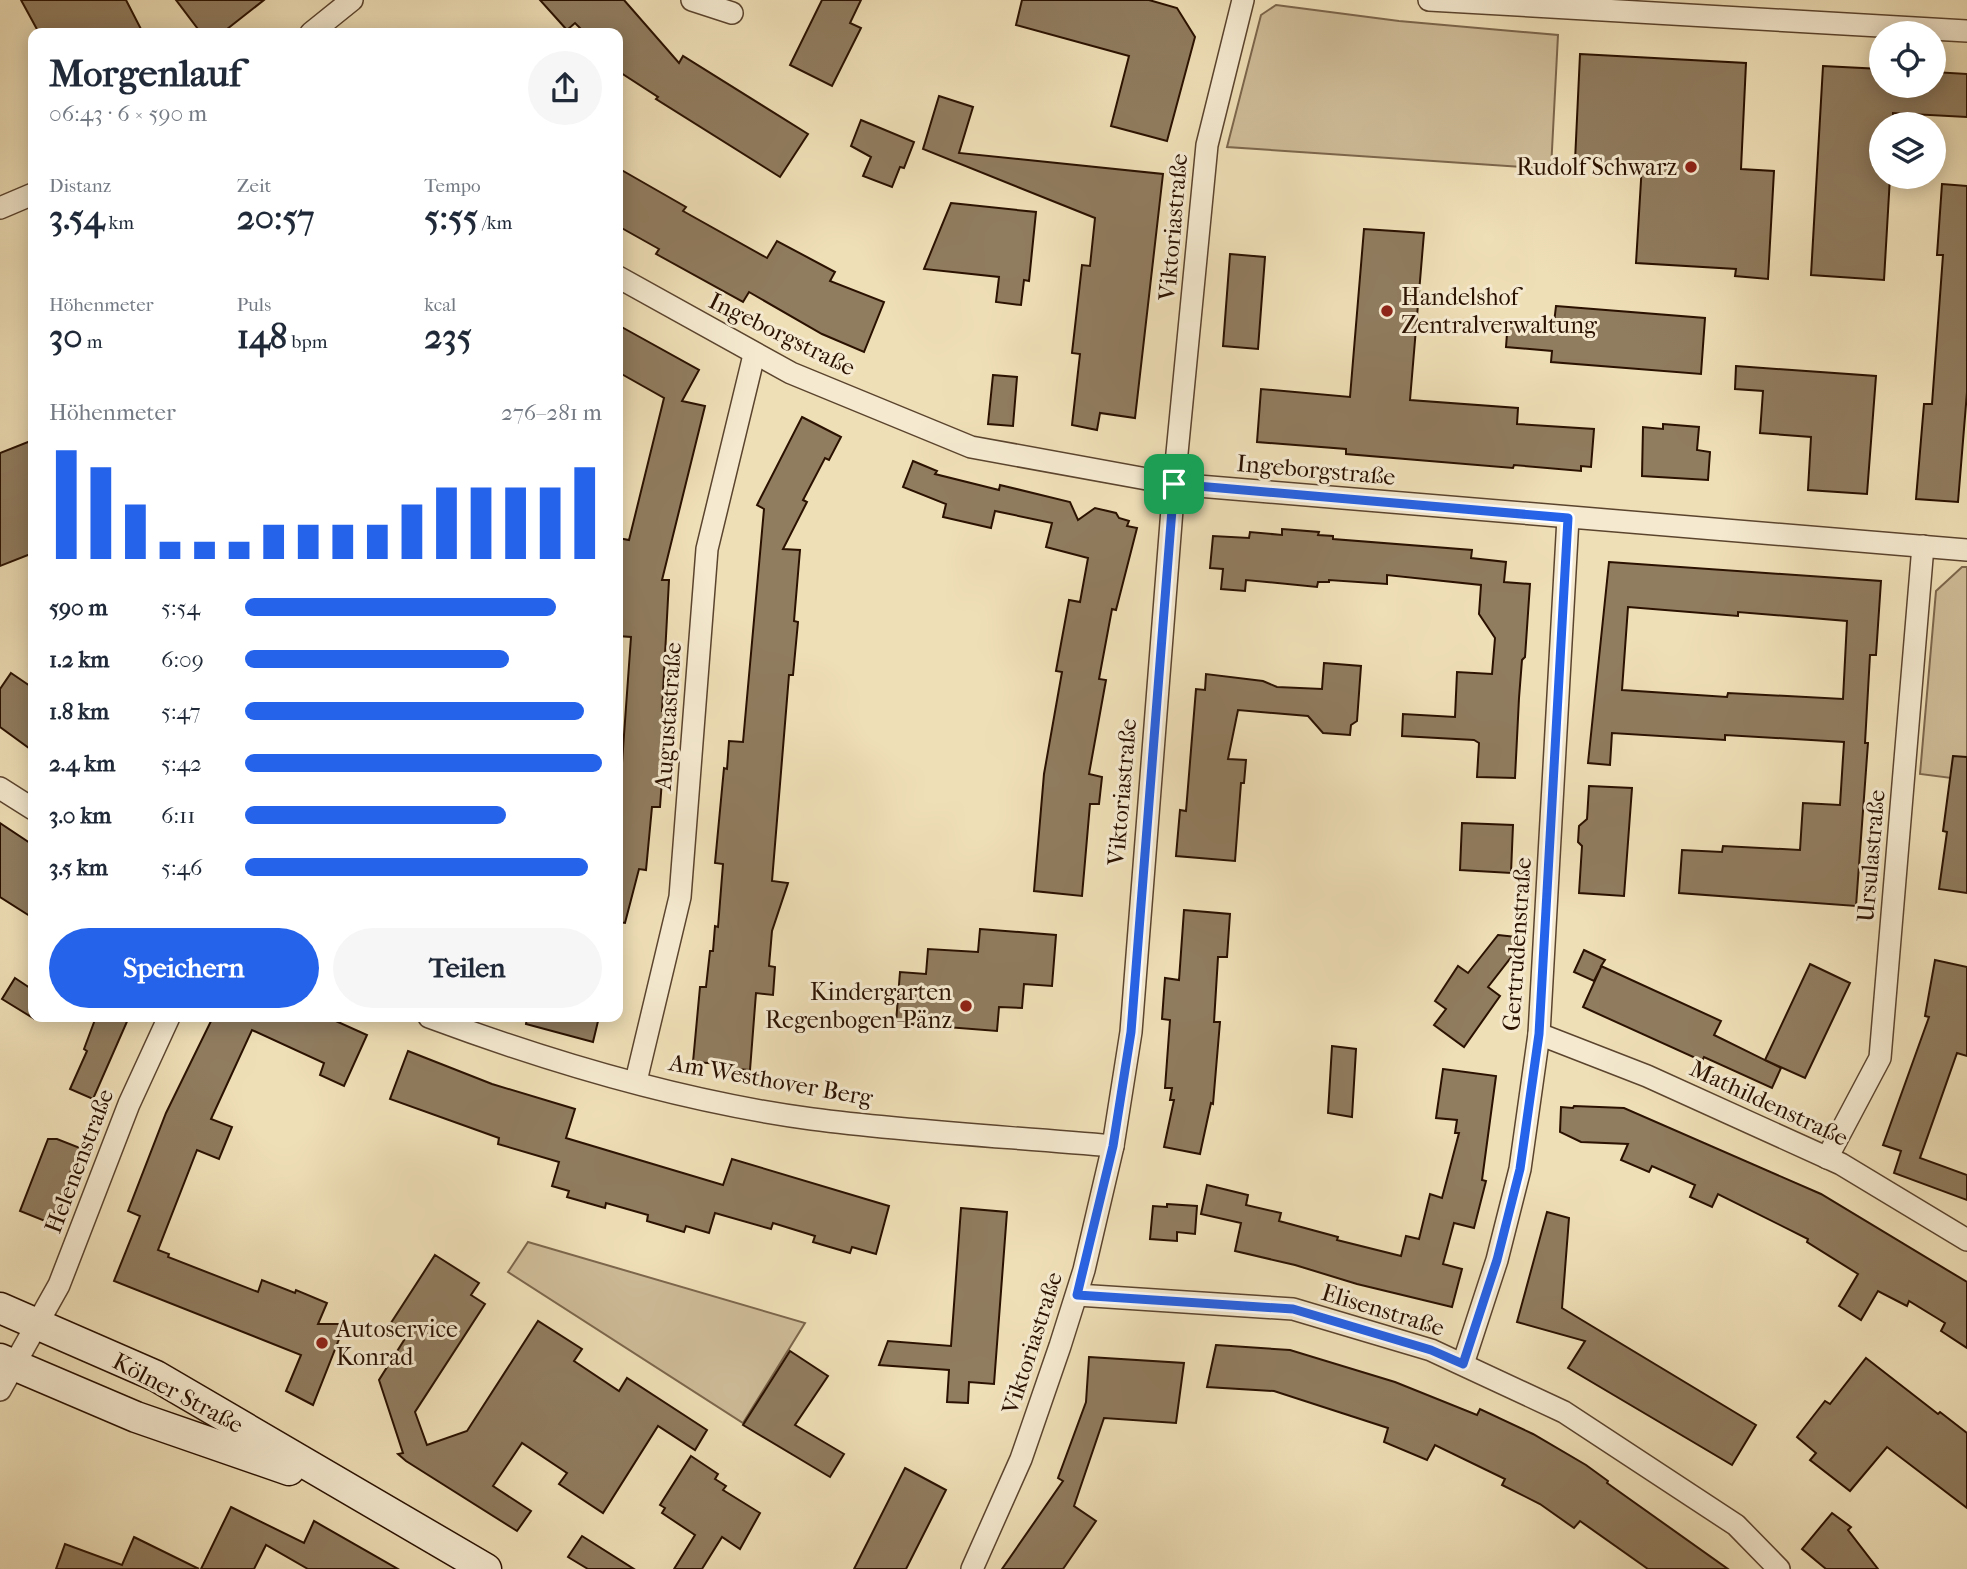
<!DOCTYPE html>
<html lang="de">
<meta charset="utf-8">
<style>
body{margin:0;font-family:"IM FELL French Canon",serif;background:#f6f6f7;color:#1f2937;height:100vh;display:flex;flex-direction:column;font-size:26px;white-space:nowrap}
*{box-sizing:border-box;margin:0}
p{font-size:23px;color:#747a83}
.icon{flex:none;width:38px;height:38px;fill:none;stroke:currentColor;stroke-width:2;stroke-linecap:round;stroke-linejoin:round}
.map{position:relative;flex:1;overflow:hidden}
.drawer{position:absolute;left:28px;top:28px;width:595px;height:994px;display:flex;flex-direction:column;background:#fff;border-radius:14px;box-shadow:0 4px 18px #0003}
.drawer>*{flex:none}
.tools{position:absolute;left:1869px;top:21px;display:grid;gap:14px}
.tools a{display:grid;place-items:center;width:77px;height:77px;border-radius:50%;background:#fff;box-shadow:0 4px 18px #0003;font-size:35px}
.pin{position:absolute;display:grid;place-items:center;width:60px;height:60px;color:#fff;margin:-30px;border-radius:14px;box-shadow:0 4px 10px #0006}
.round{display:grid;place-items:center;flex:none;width:74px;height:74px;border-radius:37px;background:#f6f6f7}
.headline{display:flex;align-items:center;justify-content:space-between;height:119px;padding:0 21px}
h1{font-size:38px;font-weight:700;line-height:52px}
.metrics{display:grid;grid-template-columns:repeat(3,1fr);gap:10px;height:119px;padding:7px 21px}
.metrics div{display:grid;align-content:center}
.metrics b{font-size:35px;font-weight:700}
.metrics small{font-size:19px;font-weight:400}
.metrics p{font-size:19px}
.chart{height:196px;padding:14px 21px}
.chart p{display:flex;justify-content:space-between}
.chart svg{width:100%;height:126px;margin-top:7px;stroke:#2563eb;stroke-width:6}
.action{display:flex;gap:14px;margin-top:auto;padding:14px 21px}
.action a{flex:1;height:80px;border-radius:42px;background:#2563eb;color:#fff;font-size:28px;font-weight:700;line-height:80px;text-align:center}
.action a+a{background:#f6f6f7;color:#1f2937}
ul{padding:0 21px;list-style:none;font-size:23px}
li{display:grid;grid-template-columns:112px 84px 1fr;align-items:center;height:52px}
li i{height:18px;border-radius:9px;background:#2563eb}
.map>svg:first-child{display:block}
</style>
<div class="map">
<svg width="1967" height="1569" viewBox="0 0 1967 1569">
<rect width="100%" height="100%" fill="#efdfb7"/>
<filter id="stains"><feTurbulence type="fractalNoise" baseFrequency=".00286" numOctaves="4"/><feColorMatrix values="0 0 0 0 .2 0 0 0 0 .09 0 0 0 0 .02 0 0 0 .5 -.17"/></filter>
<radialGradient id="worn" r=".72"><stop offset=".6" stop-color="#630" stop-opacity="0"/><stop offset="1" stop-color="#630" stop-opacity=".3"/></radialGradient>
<!-- green -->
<g fill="#cebc98" stroke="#7c664c" stroke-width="2">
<path d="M 1276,5 L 1399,21 L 1558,35 L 1551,169 L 1227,147 L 1261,15 Z"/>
<path d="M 1962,567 L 1967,567 L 1967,780 L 1920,774 L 1936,591 Z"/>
<path d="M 528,1242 L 805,1323 L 743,1423 L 508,1272 Z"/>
</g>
<!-- building -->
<g fill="#907c5f" stroke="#2a1100" stroke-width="2" fill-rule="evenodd">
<path d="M 21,0 L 126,0 L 143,33 L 39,33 Z"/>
<path d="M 176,0 L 264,0 L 222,33 L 201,33 Z"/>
<path d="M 540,0 L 624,0 L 679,63 L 683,56 L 808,134 L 780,177 L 656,99 L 658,97 L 618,71 L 618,33 L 585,33 L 575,23 L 567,30 Z"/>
<path d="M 822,0 L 861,0 L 850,23 L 861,28 L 832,86 L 790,65 Z"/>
<path d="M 1022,0 L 1149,0 L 1177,8 L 1195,37 L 1167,141 L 1111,126 L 1129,56 L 1016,25 Z"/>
<path d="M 1580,54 L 1746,63 L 1741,169 L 1774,171 L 1768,279 L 1735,276 L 1736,269 L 1636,263 L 1642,164 L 1575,161 Z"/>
<path d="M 1823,66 L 1881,69 L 1881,86 L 1934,86 L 1934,72 L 1967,74 L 1967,117 L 1893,113 L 1893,124 L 1881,124 L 1881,177 L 1890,177 L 1884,280 L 1811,275 Z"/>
<path d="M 939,96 L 973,107 L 959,153 L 1163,174 L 1135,418 L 1100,413 L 1097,430 L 1072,425 L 1080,354 L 1072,353 L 1082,265 L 1090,266 L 1095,218 L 923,149 Z"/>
<path d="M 861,120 L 914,142 L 904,168 L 900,167 L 892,187 L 863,176 L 871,157 L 851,146 Z"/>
<path d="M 618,168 L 686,207 L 683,211 L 767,258 L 777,241 L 835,272 L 830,281 L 884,302 L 864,352 L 822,334 L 749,292 L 743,302 L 656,254 L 659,249 L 618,226 Z"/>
<path d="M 1942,184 L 1967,186 L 1967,392 L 1958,502 L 1916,499 L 1924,404 L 1932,404 L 1943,255 L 1937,255 Z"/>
<path d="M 951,203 L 1036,212 L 1029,281 L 1024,280 L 1021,305 L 996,302 L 999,277 L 924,269 Z"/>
<path d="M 1364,229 L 1424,233 L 1410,400 L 1518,408 L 1517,424 L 1594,429 L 1591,467 L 1581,466 L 1581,471 L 1514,465 L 1513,468 L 1346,454 L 1346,449 L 1257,442 L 1261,389 L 1350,397 Z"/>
<path d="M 1230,254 L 1265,257 L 1258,349 L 1223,346 Z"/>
<path d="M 1556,306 L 1705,318 L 1701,374 L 1551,362 L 1552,351 L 1506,347 L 1508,320 L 1554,323 Z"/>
<path d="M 618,325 L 699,370 L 682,401 L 705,406 L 662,580 L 669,580 L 662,711 L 667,711 L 660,807 L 652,807 L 646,870 L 639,869 L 625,923 L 618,922 L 618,819 L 631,637 L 618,636 L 618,538 L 629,540 L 664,398 L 618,372 Z"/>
<path d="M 1736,366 L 1876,376 L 1867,494 L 1808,490 L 1811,437 L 1760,433 L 1763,391 L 1735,389 Z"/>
<path d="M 993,375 L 1017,377 L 1013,426 L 988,424 Z"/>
<path d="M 802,417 L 841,437 L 829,460 L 825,458 L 803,500 L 807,502 L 783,549 L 800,550 L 794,621 L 798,622 L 793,675 L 789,675 L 772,881 L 788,883 L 772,931 L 769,966 L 775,967 L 773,995 L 756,993 L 750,1070 L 723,1068 L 723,1064 L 693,1062 L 700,987 L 706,987 L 710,951 L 713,951 L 715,926 L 718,927 L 723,864 L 715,863 L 724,768 L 727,769 L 729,741 L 743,742 L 764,509 L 757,505 Z"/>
<path d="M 1663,424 L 1699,427 L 1697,450 L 1710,452 L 1708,480 L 1642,476 L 1643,427 L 1663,429 Z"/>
<path d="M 33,440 L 33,553 L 0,566 L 0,453 Z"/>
<path d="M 913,461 L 937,471 L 935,474 L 999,490 L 1000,485 L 1070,502 L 1078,520 L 1095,508 L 1116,513 L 1119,518 L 1129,521 L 1127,526 L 1137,528 L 1116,610 L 1112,609 L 1099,679 L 1106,680 L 1089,774 L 1102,777 L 1099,804 L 1090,804 L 1082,896 L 1034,891 L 1044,774 L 1062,672 L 1056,671 L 1069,600 L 1080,602 L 1088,558 L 1046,547 L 1052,523 L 995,511 L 991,528 L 943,517 L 946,504 L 903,487 Z"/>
<path d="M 1282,529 L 1319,532 L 1318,535 L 1333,536 L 1333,539 L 1472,550 L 1471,558 L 1506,562 L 1504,582 L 1530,584 L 1525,657 L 1522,660 L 1519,698 L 1515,778 L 1477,777 L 1479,743 L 1474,740 L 1402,736 L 1403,714 L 1455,717 L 1457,672 L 1492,674 L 1495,638 L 1479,614 L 1481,585 L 1387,575 L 1387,584 L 1329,580 L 1329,582 L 1318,582 L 1317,587 L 1246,580 L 1245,591 L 1221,589 L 1223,569 L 1210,568 L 1213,536 L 1249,538 L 1250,532 L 1282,535 Z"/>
<path d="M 1609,562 L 1881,581 L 1876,655 L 1870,655 L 1865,743 L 1868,743 L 1856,906 L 1679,893 L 1682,850 L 1722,852 L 1723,846 L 1800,850 L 1803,803 L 1840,805 L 1844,742 L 1725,735 L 1725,740 L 1612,733 L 1610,765 L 1588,763 ZM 1628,607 L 1738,616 L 1738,612 L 1847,621 L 1843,699 L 1728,693 L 1727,697 L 1622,690 Z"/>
<path d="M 1324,663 L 1361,666 L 1357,721 L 1351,725 L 1350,735 L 1323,733 L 1308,716 L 1238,710 L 1228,759 L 1246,760 L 1244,783 L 1241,783 L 1235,861 L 1176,856 L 1180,810 L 1186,811 L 1196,689 L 1205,690 L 1206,674 L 1263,681 L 1277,687 L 1322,689 Z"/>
<path d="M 11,673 L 33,688 L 33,751 L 0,727 L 0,689 Z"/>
<path d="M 1953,756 L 1967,757 L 1967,893 L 1939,889 L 1947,832 L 1943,831 Z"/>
<path d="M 1589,786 L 1632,788 L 1624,896 L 1579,893 L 1582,846 L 1578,842 L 1579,826 L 1587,819 Z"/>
<path d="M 0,823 L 33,845 L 33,918 L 0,897 Z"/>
<path d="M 1462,823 L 1513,825 L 1511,873 L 1460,870 Z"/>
<path d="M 1184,910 L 1230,914 L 1227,957 L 1218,957 L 1214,1022 L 1220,1022 L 1213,1104 L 1211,1103 L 1200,1154 L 1164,1147 L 1174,1100 L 1170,1100 L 1172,1088 L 1165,1088 L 1170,1020 L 1162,1019 L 1165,978 L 1179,980 Z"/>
<path d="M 980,929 L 1056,935 L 1052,986 L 1024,984 L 1022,1008 L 999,1007 L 997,1031 L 896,1023 L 900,972 L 926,974 L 928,949 L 978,952 Z"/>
<path d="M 1498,935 L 1526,938 L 1488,987 L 1500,996 L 1464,1047 L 1434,1025 L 1446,1009 L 1435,1001 L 1458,966 L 1468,973 Z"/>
<path d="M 1584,950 L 1605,960 L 1601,966 L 1721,1021 L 1714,1035 L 1781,1068 L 1772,1088 L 1704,1057 L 1702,1061 L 1583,1007 L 1601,967 L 1594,981 L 1574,972 Z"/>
<path d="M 1935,960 L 1967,967 L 1967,1056 L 1957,1053 L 1920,1158 L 1967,1175 L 1967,1200 L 1894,1173 L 1901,1151 L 1883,1145 L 1929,1017 L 1925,1016 Z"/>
<path d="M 1810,964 L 1850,983 L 1805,1078 L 1765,1060 Z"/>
<path d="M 15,978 L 33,990 L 33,1018 L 2,999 Z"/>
<path d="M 96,1017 L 129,1017 L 93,1099 L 70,1089 L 87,1051 L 84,1049 Z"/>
<path d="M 213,1017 L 327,1017 L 367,1035 L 344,1086 L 320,1075 L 324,1063 L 252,1030 L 211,1119 L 232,1127 L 219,1159 L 197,1150 L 158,1250 L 169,1254 L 168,1257 L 258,1292 L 262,1280 L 295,1293 L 296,1290 L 327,1303 L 318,1324 L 345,1324 L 313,1405 L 286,1391 L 301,1355 L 114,1281 L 140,1216 L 128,1211 L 166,1113 Z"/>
<path d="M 527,1017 L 599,1017 L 593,1042 L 526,1024 Z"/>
<path d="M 1332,1046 L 1356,1049 L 1352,1117 L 1328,1113 Z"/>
<path d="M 408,1051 L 492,1084 L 575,1109 L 566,1138 L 723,1185 L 732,1159 L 889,1206 L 876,1254 L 852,1247 L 850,1253 L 813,1242 L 815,1236 L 773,1223 L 771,1229 L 715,1213 L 709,1233 L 686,1226 L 684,1232 L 647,1221 L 648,1215 L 606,1203 L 605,1208 L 567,1197 L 569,1191 L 552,1186 L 559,1162 L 498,1144 L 499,1138 L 390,1099 Z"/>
<path d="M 1443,1069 L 1496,1076 L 1482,1180 L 1486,1181 L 1474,1228 L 1454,1223 L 1443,1264 L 1462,1269 L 1452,1307 L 1357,1284 L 1295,1265 L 1235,1251 L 1241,1223 L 1201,1214 L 1207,1185 L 1248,1195 L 1246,1205 L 1281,1213 L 1279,1221 L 1338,1237 L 1337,1240 L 1401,1256 L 1406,1236 L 1419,1239 L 1430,1194 L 1442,1198 L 1459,1133 L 1455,1133 L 1457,1120 L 1436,1118 Z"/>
<path d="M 1574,1106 L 1624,1108 L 1821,1194 L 1967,1282 L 1967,1348 L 1941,1331 L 1945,1323 L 1909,1301 L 1907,1306 L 1878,1291 L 1861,1320 L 1839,1306 L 1858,1274 L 1807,1242 L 1808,1239 L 1718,1194 L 1712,1207 L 1690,1197 L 1695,1185 L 1652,1166 L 1649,1172 L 1621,1160 L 1628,1144 L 1581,1142 L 1560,1132 L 1561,1107 L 1573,1108 Z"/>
<path d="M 48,1139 L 57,1139 L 80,1148 L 50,1223 L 20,1211 Z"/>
<path d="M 1167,1204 L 1197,1206 L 1195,1234 L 1177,1232 L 1177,1241 L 1150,1239 L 1153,1206 L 1167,1207 Z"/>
<path d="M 961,1208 L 1007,1212 L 994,1384 L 969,1382 L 968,1403 L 947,1402 L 949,1370 L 879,1365 L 888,1341 L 951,1346 Z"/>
<path d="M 1547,1212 L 1569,1218 L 1562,1308 L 1756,1425 L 1732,1465 L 1568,1368 L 1585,1341 L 1517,1322 Z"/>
<path d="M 435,1255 L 479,1283 L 471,1295 L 485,1304 L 415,1412 L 427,1445 L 467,1431 L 538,1321 L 582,1349 L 574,1361 L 619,1391 L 627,1378 L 707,1430 L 695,1450 L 658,1426 L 603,1513 L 559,1484 L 567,1473 L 522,1443 L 493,1486 L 531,1511 L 517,1531 L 406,1461 L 398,1454 L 403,1453 L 379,1380 L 406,1337 L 389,1326 Z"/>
<path d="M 1216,1345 L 1290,1350 L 1395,1382 L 1477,1415 L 1480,1409 L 1533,1434 L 1586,1465 L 1608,1481 L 1607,1483 L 1728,1569 L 1648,1569 L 1580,1521 L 1574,1528 L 1540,1504 L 1502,1485 L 1505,1479 L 1435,1445 L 1427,1460 L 1384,1442 L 1388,1428 L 1274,1391 L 1207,1387 Z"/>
<path d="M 790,1351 L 828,1376 L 795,1425 L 844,1454 L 830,1477 L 743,1425 Z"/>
<path d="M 1089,1357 L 1184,1363 L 1176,1423 L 1104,1418 L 1074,1506 L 1096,1521 L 1063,1569 L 1002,1569 L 1063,1481 L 1058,1478 L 1086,1402 Z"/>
<path d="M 1866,1358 L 1938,1414 L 1940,1412 L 1967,1433 L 1967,1508 L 1887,1447 L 1850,1491 L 1810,1460 L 1816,1453 L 1797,1437 L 1825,1401 L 1830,1404 Z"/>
<path d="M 691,1456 L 718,1474 L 715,1479 L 726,1486 L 723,1490 L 760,1513 L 740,1549 L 722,1537 L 702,1569 L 674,1569 L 695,1535 L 662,1513 L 665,1508 L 660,1505 Z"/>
<path d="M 905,1468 L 946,1490 L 906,1569 L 854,1569 Z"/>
<path d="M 231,1507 L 304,1543 L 314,1521 L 398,1569 L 308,1569 L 266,1545 L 254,1569 L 201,1569 Z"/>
<path d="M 1832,1513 L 1851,1527 L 1848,1530 L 1878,1569 L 1826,1569 L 1802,1549 Z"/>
<path d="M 582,1536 L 634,1569 L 588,1569 L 568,1557 Z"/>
<path d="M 134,1537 L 199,1569 L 56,1569 L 65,1544 L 122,1565 Z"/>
</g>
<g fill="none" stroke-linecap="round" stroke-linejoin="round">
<!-- street casing -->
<g stroke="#5b442e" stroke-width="24">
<g id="street">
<path d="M 692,0 L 732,13"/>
<path d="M 1429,0 L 1967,31"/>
<path d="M 311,33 L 352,0"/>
<path d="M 0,208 L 33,194"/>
<path d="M 618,277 L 791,373 L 971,447 L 1174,484 L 1967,550"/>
<path d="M 0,788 L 33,809"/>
<path d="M 429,1017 C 550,1062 685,1102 812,1119 C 912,1132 1013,1137 1113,1146"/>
<path d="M 1539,1034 L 1647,1076 L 1841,1164 L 1967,1240"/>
<path d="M 636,1081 L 680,897 L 707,549 L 754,355"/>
<path d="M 1827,1158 L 1880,1058 L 1923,546"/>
<path d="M 1077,1295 L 1293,1309 L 1431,1350 L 1564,1412 L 1736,1525 L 1779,1569"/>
<path d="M 1463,1364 L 1497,1260 L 1520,1169 L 1539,1034 L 1568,518"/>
<path d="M 0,1390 L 59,1285 L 129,1104 L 169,1017"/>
<path d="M 972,1569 L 1021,1459 L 1060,1346 L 1084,1270 L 1113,1146 L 1131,1032 L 1174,484 L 1207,145 L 1243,0"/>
</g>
</g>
<!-- secondary casing -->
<g stroke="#2a1100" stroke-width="33">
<g id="secondary">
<path d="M 0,1308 L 156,1376 L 486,1569"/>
<path d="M 0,1359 L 136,1417 L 289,1470"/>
</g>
</g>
<!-- street -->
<use href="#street" stroke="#f5ead0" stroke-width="21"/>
<!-- secondary -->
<use href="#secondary" stroke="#f5ead0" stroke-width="30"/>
</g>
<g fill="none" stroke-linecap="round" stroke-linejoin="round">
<!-- route casing -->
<g stroke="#fff" stroke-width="14">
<path id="route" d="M 1174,484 L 1568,518 L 1539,1034 L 1520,1169 L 1497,1260 L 1463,1364 L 1431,1350 L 1293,1309 L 1077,1295 L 1113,1146 L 1131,1032 Z"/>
</g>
<!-- route -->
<use href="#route" stroke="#2563eb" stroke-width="9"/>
</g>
<!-- markers -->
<g fill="#8f2418" stroke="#f5ead0" stroke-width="2.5">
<circle cx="1691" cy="167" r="7"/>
<circle cx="1387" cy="311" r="7"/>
<circle cx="966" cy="1006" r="7"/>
<circle cx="322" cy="1343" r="7"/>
</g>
<g text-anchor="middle" stroke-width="6" stroke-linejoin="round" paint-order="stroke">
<!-- poi labels -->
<g font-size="24" fill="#2a1100" stroke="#f5ead0" text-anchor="end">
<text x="1677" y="175">Rudolf Schwarz</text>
<text x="1401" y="305" text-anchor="start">Handelshof<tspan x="1401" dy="28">Zentralverwaltung</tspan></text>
<text x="952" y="1000">Kindergarten<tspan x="952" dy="28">Regenbogen-Pänz</tspan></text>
<text x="336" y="1337" text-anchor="start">Autoservice<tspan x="336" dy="28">Konrad</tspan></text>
</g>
<!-- street labels -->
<g font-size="24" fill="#2a1100" stroke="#f5ead0">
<text transform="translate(1173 227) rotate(-85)" y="8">Viktoriastraße</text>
<text transform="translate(782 334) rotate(26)" y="8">Ingeborgstraße</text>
<text transform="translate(1316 470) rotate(5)" y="8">Ingeborgstraße</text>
<text transform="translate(668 716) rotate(-86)" y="8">Augustastraße</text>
<text transform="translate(1122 792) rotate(-85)" y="8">Viktoriastraße</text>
<text transform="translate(1871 856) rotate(-85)" y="8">Ursulastraße</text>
<text transform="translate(1517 944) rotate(-86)" y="8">Gertrudenstraße</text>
<text transform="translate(771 1080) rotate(10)" y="8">Am Westhover Berg</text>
<text transform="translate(1769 1103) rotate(25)" y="8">Mathildenstraße</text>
<text transform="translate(79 1161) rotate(-69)" y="8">Helenenstraße</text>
<text transform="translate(1383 1310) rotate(17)" y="8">Elisenstraße</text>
<text transform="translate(1032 1343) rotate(-72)" y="8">Viktoriastraße</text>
<text transform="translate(178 1393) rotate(28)" y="8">Kölner Straße</text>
</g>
</g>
<rect width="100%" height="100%" filter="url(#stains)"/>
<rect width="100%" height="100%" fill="url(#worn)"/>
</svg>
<div class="tools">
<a><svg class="icon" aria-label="locate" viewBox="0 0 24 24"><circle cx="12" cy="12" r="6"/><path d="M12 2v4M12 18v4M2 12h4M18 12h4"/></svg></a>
<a><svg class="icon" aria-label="layers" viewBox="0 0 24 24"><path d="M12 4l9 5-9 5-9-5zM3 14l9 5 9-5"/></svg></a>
</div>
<div class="pin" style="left:1174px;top:484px;background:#1e9e55"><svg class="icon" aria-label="arrive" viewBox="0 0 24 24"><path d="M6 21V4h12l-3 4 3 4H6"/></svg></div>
<section class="drawer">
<div class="headline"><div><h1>Morgenlauf</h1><p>06:43 · 6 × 590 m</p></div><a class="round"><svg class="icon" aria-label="share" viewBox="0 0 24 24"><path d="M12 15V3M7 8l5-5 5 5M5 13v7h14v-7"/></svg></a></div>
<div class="metrics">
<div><p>Distanz</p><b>3.54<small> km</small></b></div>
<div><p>Zeit</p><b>20:57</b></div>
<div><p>Tempo</p><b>5:55<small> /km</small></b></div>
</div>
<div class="metrics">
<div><p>Höhenmeter</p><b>30<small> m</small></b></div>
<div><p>Puls</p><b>148<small> bpm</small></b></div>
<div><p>kcal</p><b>235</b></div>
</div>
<div class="chart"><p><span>Höhenmeter</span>276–281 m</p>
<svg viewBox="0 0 160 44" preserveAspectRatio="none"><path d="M5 44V6M15 44V12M25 44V25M35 44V38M45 44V38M55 44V38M65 44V32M75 44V32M85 44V32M95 44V32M105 44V25M115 44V19M125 44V19M135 44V19M145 44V19M155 44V12"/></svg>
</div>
<ul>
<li><b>590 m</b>5:54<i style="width:87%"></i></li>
<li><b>1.2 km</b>6:09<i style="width:74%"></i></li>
<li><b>1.8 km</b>5:47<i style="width:95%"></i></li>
<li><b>2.4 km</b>5:42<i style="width:100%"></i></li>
<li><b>3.0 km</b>6:11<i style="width:73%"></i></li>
<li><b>3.5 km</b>5:46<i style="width:96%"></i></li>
</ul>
<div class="action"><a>Speichern</a><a>Teilen</a></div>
</section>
</div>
